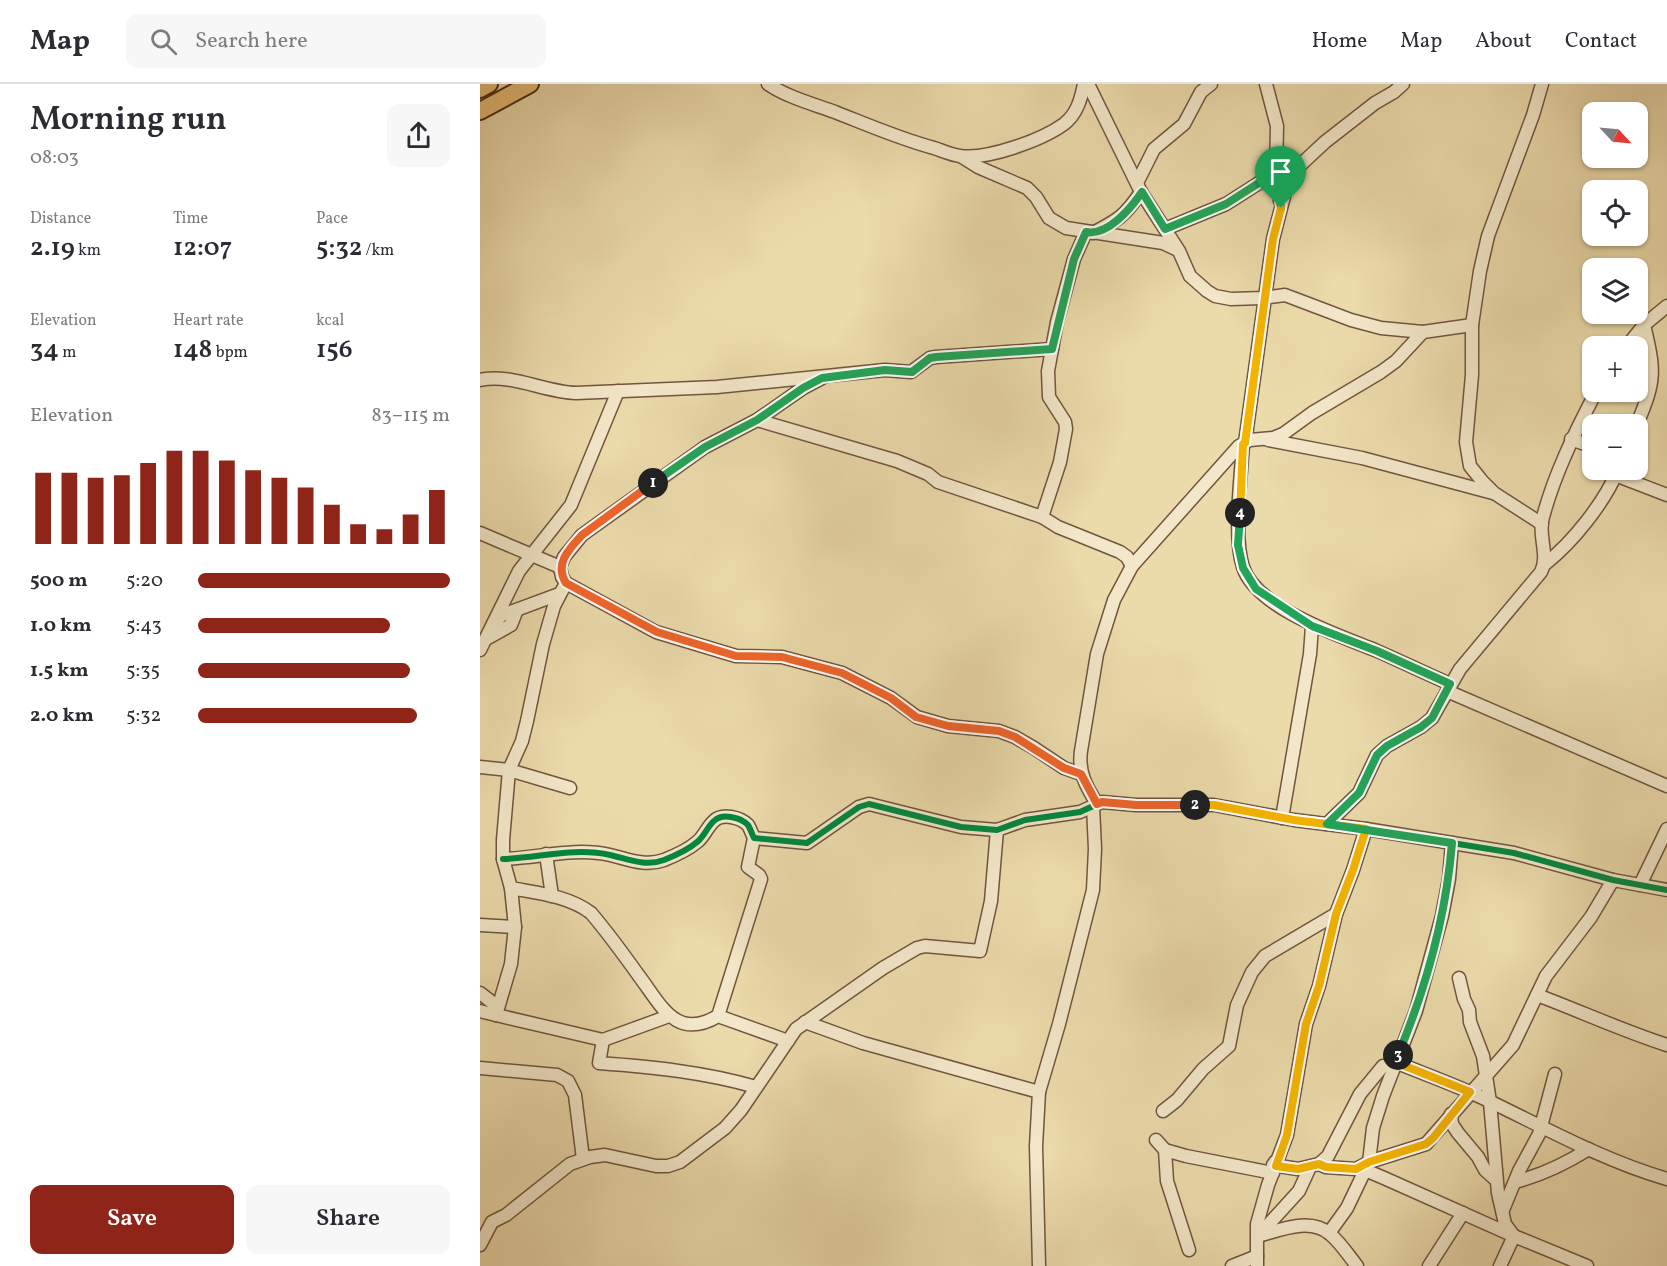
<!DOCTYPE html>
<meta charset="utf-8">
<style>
body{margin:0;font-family:Vollkorn,serif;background:#f7f7f7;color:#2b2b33;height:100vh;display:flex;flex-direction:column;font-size:22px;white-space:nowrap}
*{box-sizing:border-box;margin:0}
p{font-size:20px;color:#7c7c81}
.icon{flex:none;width:33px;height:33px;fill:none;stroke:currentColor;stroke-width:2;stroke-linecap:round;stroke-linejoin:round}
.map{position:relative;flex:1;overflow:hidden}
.panel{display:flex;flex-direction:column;background:#fff;width:480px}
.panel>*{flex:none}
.needle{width:39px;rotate:116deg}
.fabs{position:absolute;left:1102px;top:18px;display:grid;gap:12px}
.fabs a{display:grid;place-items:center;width:66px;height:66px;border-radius:12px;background:#fff;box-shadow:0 2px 4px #0004;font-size:30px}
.pin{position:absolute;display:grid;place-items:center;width:51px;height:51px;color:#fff;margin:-62px -26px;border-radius:50% 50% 50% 0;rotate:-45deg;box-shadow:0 0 6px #0007}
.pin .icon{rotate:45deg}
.km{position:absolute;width:30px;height:30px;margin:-15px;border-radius:50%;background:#222;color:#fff;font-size:16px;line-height:30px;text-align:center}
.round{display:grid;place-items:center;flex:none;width:63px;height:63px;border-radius:12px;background:#f7f7f7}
.headline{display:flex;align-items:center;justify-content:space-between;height:102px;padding:0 30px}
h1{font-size:33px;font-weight:600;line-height:45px}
.figures{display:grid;grid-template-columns:repeat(3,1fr);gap:9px;height:102px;padding:6px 30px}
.figures div{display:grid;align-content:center}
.figures b{font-size:26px;font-weight:600}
.figures small{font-size:16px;font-weight:400}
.figures p{font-size:16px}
.chart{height:168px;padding:12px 30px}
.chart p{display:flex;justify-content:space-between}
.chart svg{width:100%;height:108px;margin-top:6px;stroke:#8f2418;stroke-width:6}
.button{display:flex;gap:12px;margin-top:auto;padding:12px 30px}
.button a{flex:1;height:69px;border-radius:12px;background:#8f2418;color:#fff;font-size:24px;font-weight:600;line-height:69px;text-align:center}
.button a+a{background:#f7f7f7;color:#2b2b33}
ul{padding:0 30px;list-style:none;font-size:20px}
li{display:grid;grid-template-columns:96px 72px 1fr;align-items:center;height:45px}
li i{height:15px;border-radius:8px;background:#8f2418}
header{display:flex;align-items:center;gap:36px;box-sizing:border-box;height:84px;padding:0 30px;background:#fff;border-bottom:2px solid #e1e1e2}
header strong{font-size:28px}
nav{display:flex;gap:33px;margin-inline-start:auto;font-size:21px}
.search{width:420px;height:54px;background:#f7f7f7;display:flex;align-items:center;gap:15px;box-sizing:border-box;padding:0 21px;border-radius:12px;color:#7c7c81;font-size:22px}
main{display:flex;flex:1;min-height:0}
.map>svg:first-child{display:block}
</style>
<header>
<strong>Map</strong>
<div class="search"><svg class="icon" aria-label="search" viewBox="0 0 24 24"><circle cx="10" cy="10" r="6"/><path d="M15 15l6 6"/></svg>Search here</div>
<nav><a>Home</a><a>Map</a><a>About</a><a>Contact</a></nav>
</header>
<main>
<section class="panel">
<div class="headline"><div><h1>Morning run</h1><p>08:03</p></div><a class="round"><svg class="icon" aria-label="share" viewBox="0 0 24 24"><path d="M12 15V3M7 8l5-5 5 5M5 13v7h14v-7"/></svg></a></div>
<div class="figures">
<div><p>Distance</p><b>2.19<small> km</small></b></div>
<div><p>Time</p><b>12:07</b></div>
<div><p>Pace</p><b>5:32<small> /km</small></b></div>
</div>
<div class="figures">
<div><p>Elevation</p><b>34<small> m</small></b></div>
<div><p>Heart rate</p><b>148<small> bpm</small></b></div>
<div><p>kcal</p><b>156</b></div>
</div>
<div class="chart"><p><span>Elevation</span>83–115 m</p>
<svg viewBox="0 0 160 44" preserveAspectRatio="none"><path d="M5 44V15M15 44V15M25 44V17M35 44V16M45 44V11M55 44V6M65 44V6M75 44V10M85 44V14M95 44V17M105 44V21M115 44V28M125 44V36M135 44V38M145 44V32M155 44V22"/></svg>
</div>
<ul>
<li><b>500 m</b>5:20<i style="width:100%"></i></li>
<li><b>1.0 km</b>5:43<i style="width:76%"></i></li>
<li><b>1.5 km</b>5:35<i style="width:84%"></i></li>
<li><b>2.0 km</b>5:32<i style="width:87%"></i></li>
</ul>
<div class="button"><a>Save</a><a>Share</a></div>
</section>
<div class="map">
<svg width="1187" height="1182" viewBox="0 0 1187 1182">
<rect width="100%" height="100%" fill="#ebdaaa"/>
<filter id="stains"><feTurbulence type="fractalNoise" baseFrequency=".00333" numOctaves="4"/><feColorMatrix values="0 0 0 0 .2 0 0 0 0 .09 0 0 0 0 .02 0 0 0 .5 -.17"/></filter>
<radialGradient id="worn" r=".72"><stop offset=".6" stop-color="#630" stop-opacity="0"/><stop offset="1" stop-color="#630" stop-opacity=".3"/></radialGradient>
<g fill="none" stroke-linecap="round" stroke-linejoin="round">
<!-- minor casing -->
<g stroke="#71553f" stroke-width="15">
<g id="minor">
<path d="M 288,0 C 307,13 333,20 355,28 C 388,41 420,55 454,64 C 463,67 472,71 480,72 C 507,76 562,56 584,40 C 597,30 601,15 604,0"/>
<path d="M 608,0 L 661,108 L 699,167 L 710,192 L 727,207 L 735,212 L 751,215 L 783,214 L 805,211 L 871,236 L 901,244 L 943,248"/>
<path d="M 786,0 L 797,42 L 796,88 L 800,117"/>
<path d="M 482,73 L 498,83 L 547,104 L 556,113 L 569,134 L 586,144 L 683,159 L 698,166"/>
<path d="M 657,99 L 674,65 L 704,40 L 721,8 L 731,0"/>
<path d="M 685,145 L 746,120 L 796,88"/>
<path d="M 613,149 C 638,136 645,132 661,108"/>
<path d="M 1147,262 L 1164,241 L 1187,222"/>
<path d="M 342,294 L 323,304 L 277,336 L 225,363 L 102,451 L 84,473 L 80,483 L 82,493 L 86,499 L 176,548 L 256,572 L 302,573 L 362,589 L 411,614 L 437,633 L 468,642 L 519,647 L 535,653 L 554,664 L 584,684 L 601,690"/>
<path d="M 0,296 C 31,289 64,308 96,309 L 237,303 L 405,286 L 431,288 L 450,274 L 456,273 L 572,265"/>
<path d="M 277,336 L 417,377 L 448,390 L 458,398 L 562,433 L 578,443 L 640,468 L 647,473 L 652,482"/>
<path d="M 1157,340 C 1176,296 1175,287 1164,241"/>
<path d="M 1091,355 L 1113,363"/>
<path d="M 788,356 L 882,374 L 1013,409"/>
<path d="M 765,359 L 793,155 L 808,97 L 816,85 L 845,58 L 895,19 L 914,8 L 923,0"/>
<path d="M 763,360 C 761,394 753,452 763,483 C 776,524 858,551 895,566 C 920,577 945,589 970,600"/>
<path d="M 1135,391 L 1187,411"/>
<path d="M 562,433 L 580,378 L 586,345 L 585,338 L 569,313 L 568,287 L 577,238 L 594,175 L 606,148"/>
<path d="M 1062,440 L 1014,409 L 1002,397 L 990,382 L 986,358 L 992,291 L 992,241 L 1000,187 L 1008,152 L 1053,31 L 1062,0"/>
<path d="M 0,449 L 80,483"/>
<path d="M 1065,480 C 1093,458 1124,419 1138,386"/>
<path d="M 86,499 L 74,522 L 63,560 L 47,637 L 42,657 L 29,686 L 23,756 L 23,775 L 31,804 L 35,843 L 31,880 L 16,931 L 123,956 L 119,979 C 172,983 224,988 276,1003"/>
<path d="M 16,539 L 20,532 L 79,510"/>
<path d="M 6,555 L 31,541 L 36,528"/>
<path d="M 0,566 L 39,487 L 91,421 L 138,307"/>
<path d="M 967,607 L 1187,702"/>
<path d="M 0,683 L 29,686 L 90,704"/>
<path d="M 617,720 C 606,702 598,688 601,667 L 617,570 L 634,516 L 652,482 L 759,362 L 770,356 L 793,354 L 803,350 L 832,329 L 901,288 L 916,277 L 943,248 L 992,241"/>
<path d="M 802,734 L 830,570 L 832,542"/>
<path d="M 847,740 L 879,709 L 897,671 L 907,662 L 941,643 L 952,634 L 980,585 L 1061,488 C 1069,472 1059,454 1062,437 C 1073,393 1095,348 1116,308"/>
<path d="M 66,770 L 72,812"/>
<path d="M 23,775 C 59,774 94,763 130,771 C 148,775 165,783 184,776 C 194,772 208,766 217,758 C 224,753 227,743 234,737 C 242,729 260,733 268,741 C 270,744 272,750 274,754 L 327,759 L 379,723 L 389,720 L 481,743 L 517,746 L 545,736 L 600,728 L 622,718 L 656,721 L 734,721 L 814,736 L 886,745 L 1034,769 L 1133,796 L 1187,806"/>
<path d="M 1160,801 L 1187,745"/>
<path d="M 31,804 C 57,809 89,812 111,829 C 128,849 144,871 159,892 C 181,921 196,957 238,932 L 308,957"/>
<path d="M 0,841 L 35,843"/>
<path d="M 979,894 L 984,915 L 989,926 L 990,938 L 1003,972 L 1010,1018 L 1018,1109 L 1025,1140 L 1034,1152 L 1020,1182"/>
<path d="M 0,909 L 18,923"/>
<path d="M 1057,911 C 1100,927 1143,947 1187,961"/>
<path d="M 0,927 L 16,931"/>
<path d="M 238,932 L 281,795 L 279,791 L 268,783 L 274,754"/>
<path d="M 325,938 L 383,959 L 559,1008"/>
<path d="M 123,956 L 189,932"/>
<path d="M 915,978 C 947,991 979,1002 1009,1017 C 1067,1045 1125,1077 1187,1095"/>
<path d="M 0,984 L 77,991 L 88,997 L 95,1011 L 103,1075"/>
<path d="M 683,1027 L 697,1016 L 723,985 L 749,962 L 757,921 L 772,888 L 785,872 L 856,830"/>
<path d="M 971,1030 L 972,1040 L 978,1049 L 998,1073 L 1005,1086 L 1016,1096"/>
<path d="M 676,1056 L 685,1066 L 706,1072 L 793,1089"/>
<path d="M 685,1066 L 687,1097 L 709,1166"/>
<path d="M 795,1078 L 793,1081 L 818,1085 L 839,1080 L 848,1072 L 880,1010 L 903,982"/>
<path d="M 839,1080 L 846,1083 L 876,1085 L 889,1078 L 946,1060 L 1033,961 L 1066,892 L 1111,833 L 1133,796"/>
<path d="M 879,1086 L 885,1086 L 904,1094 L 1034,1152 L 1107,1182"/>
<path d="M 1035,1098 C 1062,1091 1085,1080 1109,1065"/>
<path d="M 1023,1126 L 1039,1087 L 1059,1050 L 1075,990"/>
<path d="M 849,1149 L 867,1124 L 889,1078 L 893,1044 L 903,1012 L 936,927 L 962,832 L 969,795 L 972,759"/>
<path d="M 779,1151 L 819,1107 L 830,1083"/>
<path d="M 778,1152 C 800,1146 830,1133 850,1150 C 860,1158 869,1172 877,1182"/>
<path d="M 0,1161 L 12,1138 L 26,1131 L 90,1080 L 110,1073 L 125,1071 L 176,1082 L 188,1082 L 200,1078 L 245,1044 L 261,1026 L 316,945 L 403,884 L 437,864 L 445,862 L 500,867 L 511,817 L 517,746"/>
<path d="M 559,1182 L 556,1062 L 559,1008 L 579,940 L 613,806 L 615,765 L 613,722"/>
<path d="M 752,1182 L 777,1172"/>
<path d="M 777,1182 L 777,1140 L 788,1101 L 807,1051 L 826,940 L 839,902 L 856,830 L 873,786 L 886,745"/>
<path d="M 949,1182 L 983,1129"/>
</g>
</g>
<!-- highway casing -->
<g stroke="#48291b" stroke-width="20">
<g id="highway">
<path d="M 0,5 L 9,0"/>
<path d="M 0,27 L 50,0"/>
</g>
</g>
<!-- minor -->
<use href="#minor" stroke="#f2e7c8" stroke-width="12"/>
<!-- highway -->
<use href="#highway" stroke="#e6bd75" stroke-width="16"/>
<!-- cycleway casing -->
<g stroke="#f2e7c8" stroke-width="10">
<g id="cycleway">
<path d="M 342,294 L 323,304 L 277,336 L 225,363 L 102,451 L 84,473 L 80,483 L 82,493 L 86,499 L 176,548 L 256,572 L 302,573 L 362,589 L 411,614 L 437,633 L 468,642 L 519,647 L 535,653 L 554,664 L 584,684 L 601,690"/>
<path d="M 23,775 C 59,774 94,763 130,771 C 148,775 165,783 184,776 C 194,772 208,766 217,758 C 224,753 227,743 234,737 C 242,729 260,733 268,741 C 270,744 272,750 274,754 L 327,759 L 379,723 L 389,720 L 481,743 L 517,746 L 545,736 L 600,728 L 622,718 L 656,721 L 734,721 L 814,736 L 886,745 L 1034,769 L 1133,796 L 1187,806"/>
</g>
</g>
<!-- cycleway -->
<use href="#cycleway" stroke="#00873e" stroke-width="6"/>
</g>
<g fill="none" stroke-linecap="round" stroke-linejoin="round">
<!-- split-1 casing -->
<g stroke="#fff" stroke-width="12">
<path id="split-1" d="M 173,399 L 225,363 L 277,336 L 323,304 L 342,294 L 405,286 L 432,288 L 450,274 L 456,273 L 572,265 L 594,175 L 606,148 C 628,152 651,124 662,108 L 685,145 L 746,120 L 796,88 L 801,124"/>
</g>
<!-- split-2 casing -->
<g stroke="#fff" stroke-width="12">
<path id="split-2" d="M 173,399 L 102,451 C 89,465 74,480 86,499 L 177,548 L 256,572 L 302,573 L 362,589 L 411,614 L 436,633 L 468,642 L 519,647 L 535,653 L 584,684 L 601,690 L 617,720 L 622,718 L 656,721 L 715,721"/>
</g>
<!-- split-3 casing -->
<g stroke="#fff" stroke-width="12">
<path id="split-3" d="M 715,721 L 734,721 L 814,736 L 886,745 L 873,786 L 856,830 L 839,902 L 826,940 L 807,1051 L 796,1082 L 818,1085 L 839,1080 L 846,1083 L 876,1085 L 889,1078 L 946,1060 L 953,1054 L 990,1008 L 915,978 L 918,971"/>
</g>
<!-- split-4 casing -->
<g stroke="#fff" stroke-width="12">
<path id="split-4" d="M 760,429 L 758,461 L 763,484 L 776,505 L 832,542 L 897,567 L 970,600 L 952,634 L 941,643 L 907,662 L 897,671 L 879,709 L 847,740 L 972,759 C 966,832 946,904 918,971"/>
</g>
<!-- split-5 casing -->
<g stroke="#fff" stroke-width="12">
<path id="split-5" d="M 760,429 L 763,360 L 765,359 L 793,155 L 801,124"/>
</g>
<!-- split-1 -->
<use href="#split-1" stroke="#22a559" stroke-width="8"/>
<!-- split-2 -->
<use href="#split-2" stroke="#f0652b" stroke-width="8"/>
<!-- split-3 -->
<use href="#split-3" stroke="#f5b400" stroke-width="8"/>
<!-- split-4 -->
<use href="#split-4" stroke="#22a559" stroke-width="8"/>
<!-- split-5 -->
<use href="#split-5" stroke="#f5b400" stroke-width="8"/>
</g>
<rect width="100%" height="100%" filter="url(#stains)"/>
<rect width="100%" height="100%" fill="url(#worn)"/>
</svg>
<div class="fabs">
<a><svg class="needle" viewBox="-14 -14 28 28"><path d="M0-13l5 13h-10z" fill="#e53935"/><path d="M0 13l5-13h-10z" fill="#7c7c81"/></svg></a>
<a><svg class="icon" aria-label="locate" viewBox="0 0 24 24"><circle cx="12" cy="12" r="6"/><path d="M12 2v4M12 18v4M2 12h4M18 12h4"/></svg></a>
<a><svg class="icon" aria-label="layers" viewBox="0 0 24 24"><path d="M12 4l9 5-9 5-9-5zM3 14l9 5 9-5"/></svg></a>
<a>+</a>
<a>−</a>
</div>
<div class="pin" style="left:801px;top:124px;background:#1e9e55"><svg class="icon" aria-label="arrive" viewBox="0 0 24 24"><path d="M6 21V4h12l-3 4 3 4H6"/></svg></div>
<b class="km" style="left:173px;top:399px">1</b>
<b class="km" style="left:715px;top:721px">2</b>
<b class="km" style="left:918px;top:971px">3</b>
<b class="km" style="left:760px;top:429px">4</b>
</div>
</main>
